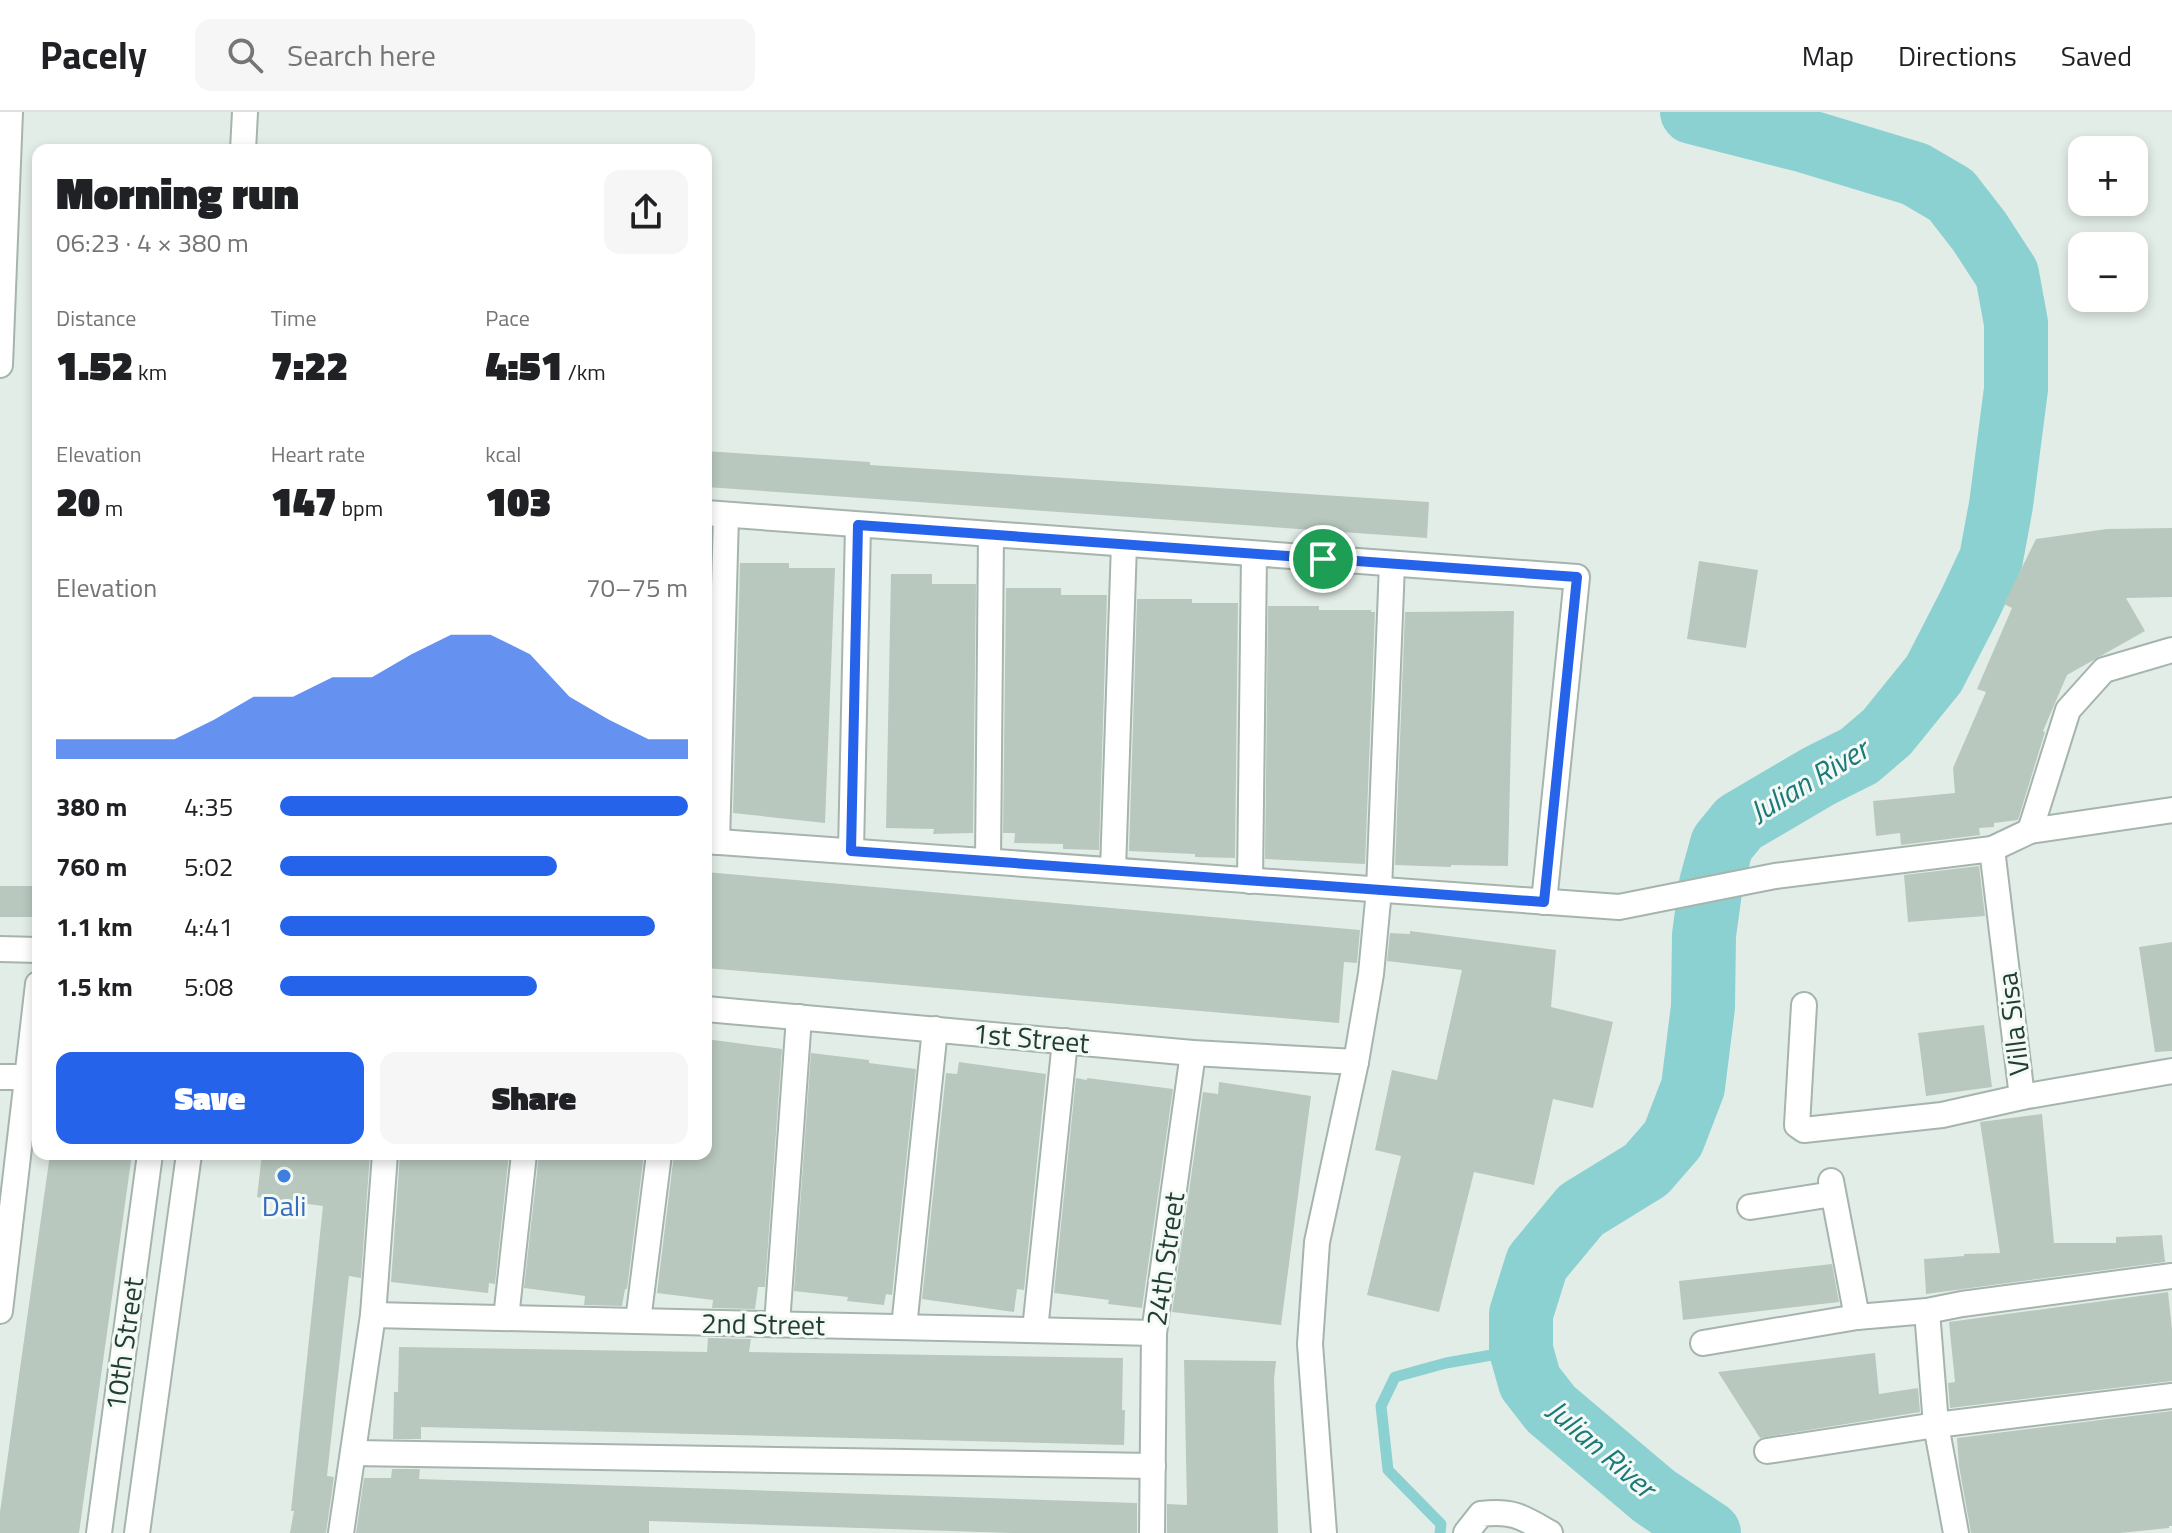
<!DOCTYPE html>
<meta charset="utf-8">
<style>
body{margin:0;font-family:"Titillium Web",sans-serif;background:#f6f6f6;color:#202124;height:100vh;display:flex;flex-direction:column;font-size:30px;white-space:nowrap}
*{box-sizing:border-box;margin:0}
p{font-size:26px;color:#757577}
.icon{flex:none;width:44px;height:44px;fill:none;stroke:currentColor;stroke-width:2;stroke-linecap:round;stroke-linejoin:round}
.map{position:relative;flex:1;overflow:hidden}
.drawer{position:absolute;left:32px;top:32px;width:680px;height:1016px;display:flex;flex-direction:column;background:#fff;border-radius:16px;box-shadow:0 4px 12px #0003}
.drawer>*{flex:none}
.controls{position:absolute;left:2068px;top:24px;display:grid;gap:16px}
.controls a{display:grid;place-items:center;width:80px;height:80px;border-radius:16px;background:#fff;box-shadow:0 4px 12px #0003;font-size:40px}
.pin{position:absolute;display:grid;place-items:center;width:68px;height:68px;color:#fff;margin:-34px;border:4px solid #fff;border-radius:50%;box-shadow:0 2px 8px #0007}
.round{display:grid;place-items:center;flex:none;width:84px;height:84px;border-radius:16px;background:#f6f6f6}
.overview{display:flex;align-items:center;justify-content:space-between;height:136px;padding:0 24px}
h1{font-size:44px;font-weight:800;line-height:60px}
.metrics{display:grid;grid-template-columns:repeat(3,1fr);gap:12px;height:136px;padding:8px 24px}
.metrics div{display:grid;align-content:center}
.metrics b{font-size:40px;font-weight:800}
.metrics small{font-size:22px;font-weight:400}
.metrics p{font-size:22px}
.chart{height:224px;padding:16px 24px}
.chart p{display:flex;justify-content:space-between}
.chart svg{width:100%;height:144px;margin-top:8px;fill:#2563eb;opacity:.7}
.primary-button{display:flex;gap:16px;margin-top:auto;padding:16px 24px}
.primary-button a{flex:1;height:92px;border-radius:16px;background:#2563eb;color:#fff;font-size:32px;font-weight:800;line-height:92px;text-align:center}
.primary-button a+a{background:#f6f6f6;color:#202124}
ul{padding:0 24px;list-style:none;font-size:26px}
li{display:grid;grid-template-columns:128px 96px 1fr;align-items:center;height:60px}
li i{height:20px;border-radius:10px;background:#2563eb}
header{display:flex;align-items:center;gap:48px;box-sizing:border-box;height:112px;padding:0 40px;background:#fff;border-bottom:2px solid #e0e0e0}
header strong{font-size:38px}
nav{display:flex;gap:44px;margin-inline-start:auto;font-size:28px}
.search{width:560px;height:72px;background:#f6f6f6;display:flex;align-items:center;gap:20px;box-sizing:border-box;padding:0 28px;border-radius:16px;color:#757577;font-size:30px}
.map>svg:first-child{display:block}
</style>
<header>
<strong>Pacely</strong>
<div class="search"><svg class="icon" aria-label="search" viewBox="0 0 24 24"><circle cx="10" cy="10" r="6"/><path d="M15 15l6 6"/></svg>Search here</div>
<nav><a>Map</a><a>Directions</a><a>Saved</a></nav>
</header>
<div class="map">
<svg width="2172" height="1421" viewBox="0 0 2172 1421">
<rect width="100%" height="100%" fill="#e3ede7"/>
<g fill="none" stroke-linecap="round" stroke-linejoin="round">
<!-- stream -->
<path stroke="#8bd1d2" stroke-width="11" d="M 1440,1421 L 1441,1412 L 1388,1358 L 1381,1294 L 1395,1265 L 1446,1251 L 1521,1238"/>
<!-- river -->
<path stroke="#8bd1d2" stroke-width="64" d="M 1692,0 L 1806,29 L 1915,62 L 1951,83 L 1979,119 L 2007,162 L 2016,211 L 2016,277 L 2001,393 L 1991,447 L 1969,494 L 1934,562 L 1887,620 L 1859,644 L 1819,664 L 1739,711 L 1722,732 L 1711,772 L 1704,823 L 1703,895 L 1693,975 L 1673,1027 L 1646,1058 L 1581,1098 L 1537,1151 L 1521,1202 L 1521,1238 L 1530,1270 L 1551,1297 L 1654,1384 L 1709,1421"/>
</g>
<!-- building -->
<g fill="#b8c8bf">
<path d="M 706,339 L 870,350 L 870,353 L 1429,390 L 1427,426 L 706,375 Z"/>
<path d="M 2172,416 L 2172,485 L 2126,486 L 2145,519 L 2067,563 L 2043,619 L 2045,620 L 2018,708 L 1994,711 L 1994,715 L 1979,716 L 1980,723 L 1901,733 L 1900,721 L 1876,724 L 1873,689 L 1955,681 L 1953,656 L 1986,580 L 1977,577 L 2012,496 L 2004,492 L 2036,427 L 2107,417 Z"/>
<path d="M 1699,449 L 1758,458 L 1746,536 L 1687,527 Z"/>
<path d="M 706,451 L 710,451 L 706,584 Z"/>
<path d="M 740,451 L 789,451 L 789,456 L 835,456 L 825,711 L 733,701 Z"/>
<path d="M 891,462 L 932,462 L 932,472 L 976,472 L 973,721 L 933,722 L 934,717 L 886,716 Z"/>
<path d="M 1006,476 L 1061,476 L 1061,483 L 1107,483 L 1099,738 L 1063,737 L 1063,732 L 1014,731 L 1015,721 L 1003,721 Z"/>
<path d="M 1137,487 L 1192,487 L 1192,491 L 1238,491 L 1235,746 L 1195,745 L 1195,742 L 1129,739 Z"/>
<path d="M 1268,494 L 1319,494 L 1319,498 L 1371,498 L 1371,500 L 1375,500 L 1365,752 L 1265,747 Z"/>
<path d="M 1514,499 L 1508,754 L 1451,753 L 1451,755 L 1395,753 L 1405,500 Z"/>
<path d="M 1979,754 L 1985,804 L 1908,810 L 1904,763 Z"/>
<path d="M 706,760 L 1360,818 L 1357,851 L 1344,850 L 1339,911 L 706,856 Z"/>
<rect x="0" y="774" width="38" height="31"/>
<path d="M 1410,819 L 1556,838 L 1551,895 L 1613,910 L 1593,996 L 1553,987 L 1534,1073 L 1474,1060 L 1439,1200 L 1367,1183 L 1401,1044 L 1375,1038 L 1392,958 L 1437,968 L 1462,858 L 1387,849 L 1390,821 L 1410,822 Z"/>
<path d="M 2172,830 L 2172,939 L 2155,940 L 2139,835 Z"/>
<path d="M 1984,913 L 1992,975 L 1926,984 L 1918,921 Z"/>
<path d="M 706,927 L 782,937 L 765,1175 L 758,1175 L 755,1197 L 712,1196 L 713,1188 L 657,1181 L 674,1042 L 706,1042 Z"/>
<path d="M 811,941 L 869,948 L 869,951 L 916,957 L 892,1183 L 886,1182 L 884,1193 L 847,1189 L 848,1185 L 794,1179 Z"/>
<path d="M 959,950 L 1046,962 L 1024,1178 L 1017,1177 L 1014,1200 L 922,1187 L 946,961 L 957,962 Z"/>
<path d="M 1076,966 L 1087,968 L 1087,966 L 1173,977 L 1142,1196 L 1108,1192 L 1109,1188 L 1054,1181 Z"/>
<path d="M 1219,970 L 1311,984 L 1281,1213 L 1172,1200 L 1203,980 L 1218,982 Z"/>
<path d="M 2042,1002 L 2054,1131 L 2116,1131 L 2116,1125 L 2162,1123 L 2165,1150 L 1926,1182 L 1924,1147 L 1964,1144 L 1964,1142 L 2000,1141 L 1980,1010 Z"/>
<path d="M 50,1042 L 132,1042 L 79,1421 L 0,1421 L 0,1400 Z"/>
<path d="M 262,1042 L 370,1042 L 361,1166 L 349,1164 L 327,1364 L 334,1365 L 326,1421 L 290,1421 L 294,1399 L 291,1399 L 323,1094 L 257,1085 Z"/>
<path d="M 400,1042 L 509,1042 L 495,1172 L 489,1171 L 488,1181 L 391,1170 Z"/>
<path d="M 539,1042 L 644,1042 L 627,1177 L 625,1177 L 622,1194 L 584,1193 L 585,1184 L 524,1176 Z"/>
<path d="M 1832,1152 L 1839,1190 L 1683,1208 L 1679,1169 Z"/>
<path d="M 2168,1180 L 2172,1217 L 2172,1269 L 1950,1296 L 1948,1271 L 1955,1270 L 1949,1210 Z"/>
<path d="M 708,1226 L 751,1227 L 749,1240 L 1123,1246 L 1122,1298 L 1125,1298 L 1124,1333 L 421,1315 L 421,1327 L 393,1327 L 394,1280 L 398,1280 L 399,1235 L 707,1240 Z"/>
<path d="M 1875,1241 L 1879,1282 L 1918,1276 L 1920,1300 L 1760,1326 L 1718,1260 Z"/>
<path d="M 1184,1248 L 1276,1249 L 1274,1267 L 1278,1421 L 1167,1421 L 1167,1392 L 1187,1393 Z"/>
<path d="M 2172,1299 L 2172,1414 L 2169,1414 L 2169,1416 L 2120,1421 L 1971,1421 L 1959,1354 L 1957,1326 Z"/>
<path d="M 392,1357 L 420,1357 L 419,1367 L 1137,1391 L 1137,1421 L 1011,1421 L 649,1409 L 649,1421 L 356,1421 L 364,1366 L 391,1366 Z"/>
</g>
<g fill="none" stroke-linecap="round" stroke-linejoin="round">
<!-- street casing -->
<g stroke="#a5b5ad" stroke-width="28">
<g id="street">
<path d="M 243,38 L 245,0"/>
<path d="M 0,253 L 10,0"/>
<path d="M 706,401 L 1577,465 L 1544,790"/>
<path d="M 2030,719 L 2068,598 L 2104,558 L 2172,538"/>
<path d="M 706,729 L 1619,795 L 1775,764 L 1992,737 L 2030,719 L 2172,698"/>
<path d="M 717,730 L 726,403"/>
<path d="M 1992,737 L 2022,985 L 2172,959"/>
<path d="M 851,739 L 858,413"/>
<path d="M 988,749 L 991,423"/>
<path d="M 1113,758 L 1124,432"/>
<path d="M 1250,769 L 1254,442"/>
<path d="M 0,837 L 38,838"/>
<path d="M 1804,893 L 1797,1013 L 1804,1018 L 1942,1003 L 2022,985"/>
<path d="M 706,897 L 1193,941 L 1356,950"/>
<path d="M 0,965 L 27,965"/>
<path d="M 1831,1069 L 1857,1205"/>
<path d="M 1750,1095 L 1833,1082"/>
<path d="M 0,1199 L 38,872"/>
<path d="M 1927,1199 L 1936,1313 L 1956,1421"/>
<path d="M 373,1203 L 1154,1221"/>
<path d="M 506,1206 L 524,1042"/>
<path d="M 638,1209 L 659,1042"/>
<path d="M 777,1212 L 799,905"/>
<path d="M 904,1215 L 935,917"/>
<path d="M 1035,1218 L 1065,929"/>
<path d="M 1703,1231 L 1857,1205 L 1927,1199 L 1962,1192 L 2172,1164"/>
<path d="M 1767,1339 L 1936,1313 L 2172,1284"/>
<path d="M 353,1341 L 1153,1354"/>
<path d="M 99,1421 L 150,1042"/>
<path d="M 137,1421 L 189,1042"/>
<path d="M 341,1421 L 373,1203 L 385,1042"/>
<path d="M 1152,1421 L 1154,1221 L 1193,941"/>
<path d="M 1324,1421 L 1310,1232 L 1317,1130 L 1356,950 L 1371,862 L 1379,778 L 1392,452"/>
<path d="M 1466,1421 L 1481,1402 C 1513,1398 1522,1405 1550,1421"/>
</g>
</g>
<!-- street -->
<use href="#street" stroke="#fff" stroke-width="24"/>
</g>
<g fill="none" stroke-linecap="round" stroke-linejoin="round">
<!-- route casing -->
<g stroke="#fff" stroke-width="16">
<path id="route" d="M 858,413 L 1577,465 L 1544,790 L 851,739 Z"/>
</g>
<!-- route -->
<use href="#route" stroke="#2563eb" stroke-width="10"/>
</g>
<!-- markers -->
<circle fill="#3f7fe0" stroke="#f3f9f5" stroke-width="3" cx="284" cy="1064" r="8"/>
<g text-anchor="middle" stroke-width="6" stroke-linejoin="round" paint-order="stroke">
<!-- street labels -->
<g font-size="28" fill="#223e32" stroke="#f3f9f5">
<text transform="translate(2013 912) rotate(-97)" y="10">Villa Sisa</text>
<text transform="translate(1031 926) rotate(5)" y="10">1st Street</text>
<text transform="translate(1165 1147) rotate(-82)" y="10">24th Street</text>
<text transform="translate(763 1212) rotate(1)" y="10">2nd Street</text>
<text transform="translate(124 1232) rotate(-82)" y="10">10th Street</text>
</g>
<!-- shop labels -->
<g font-size="28" fill="#366cbe" stroke="#f3f9f5">
<text x="284" y="1104">Dali</text>
</g>
<!-- water labels -->
<g font-size="30" font-style="italic" fill="#1c797a" stroke="#f3f9f5">
<text transform="translate(1809 669) rotate(-31)" y="10">Julian River</text>
<text transform="translate(1601 1337) rotate(41)" y="10">Julian River</text>
</g>
</g>
</svg>
<div class="controls">
<a>+</a>
<a>−</a>
</div>
<div class="pin" style="left:1323px;top:447px;background:#1e9e55"><svg class="icon" aria-label="arrive" viewBox="0 0 24 24"><path d="M6 21V4h12l-3 4 3 4H6"/></svg></div>
<section class="drawer">
<div class="overview"><div><h1>Morning run</h1><p>06:23 · 4 × 380 m</p></div><a class="round"><svg class="icon" aria-label="share" viewBox="0 0 24 24"><path d="M12 15V3M7 8l5-5 5 5M5 13v7h14v-7"/></svg></a></div>
<div class="metrics">
<div><p>Distance</p><b>1.52<small> km</small></b></div>
<div><p>Time</p><b>7:22</b></div>
<div><p>Pace</p><b>4:51<small> /km</small></b></div>
</div>
<div class="metrics">
<div><p>Elevation</p><b>20<small> m</small></b></div>
<div><p>Heart rate</p><b>147<small> bpm</small></b></div>
<div><p>kcal</p><b>103</b></div>
</div>
<div class="chart"><p><span>Elevation</span>70–75 m</p>
<svg viewBox="0 0 160 44" preserveAspectRatio="none"><path d="M0 44V38L10 38L20 38L30 38L40 32L50 25L60 25L70 19L80 19L90 12L100 6L110 6L120 12L130 25L140 32L150 38L160 38V44z"/></svg>
</div>
<ul>
<li><b>380 m</b>4:35<i style="width:100%"></i></li>
<li><b>760 m</b>5:02<i style="width:68%"></i></li>
<li><b>1.1 km</b>4:41<i style="width:92%"></i></li>
<li><b>1.5 km</b>5:08<i style="width:63%"></i></li>
</ul>
<div class="primary-button"><a>Save</a><a>Share</a></div>
</section>
</div>
